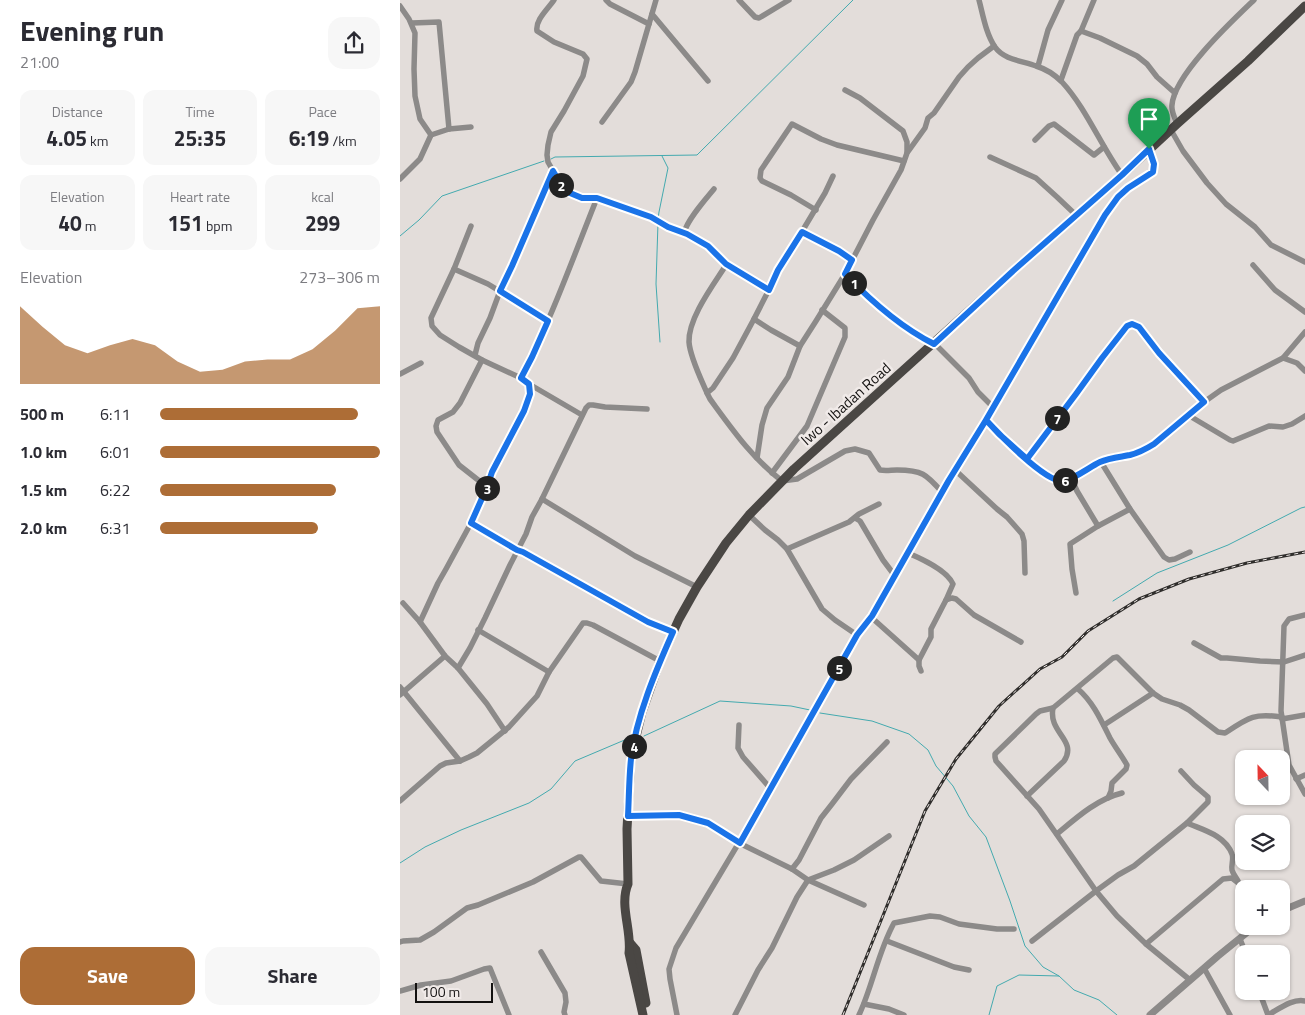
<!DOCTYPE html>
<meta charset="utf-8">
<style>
body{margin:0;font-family:"Titillium Web",sans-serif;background:#f7f7f7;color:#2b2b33;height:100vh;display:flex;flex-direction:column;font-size:19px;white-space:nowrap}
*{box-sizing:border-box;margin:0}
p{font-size:16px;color:#7c7c81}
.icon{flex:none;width:28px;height:28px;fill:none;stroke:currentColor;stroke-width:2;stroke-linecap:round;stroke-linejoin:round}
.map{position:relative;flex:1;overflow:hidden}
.sheet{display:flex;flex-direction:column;background:#fff;width:400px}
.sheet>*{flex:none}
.needle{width:32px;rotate:338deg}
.controls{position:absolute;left:835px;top:750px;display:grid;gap:10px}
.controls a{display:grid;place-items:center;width:55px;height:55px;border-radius:10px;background:#fff;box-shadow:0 1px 4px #0004;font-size:25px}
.scale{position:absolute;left:15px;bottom:12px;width:78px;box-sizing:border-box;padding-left:5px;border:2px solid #131110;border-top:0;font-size:14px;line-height:18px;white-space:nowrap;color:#131110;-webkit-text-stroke:4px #f0eae8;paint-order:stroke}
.pin{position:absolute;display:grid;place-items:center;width:42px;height:42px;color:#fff;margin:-51px -21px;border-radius:50% 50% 50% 0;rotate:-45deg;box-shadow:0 0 5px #0007}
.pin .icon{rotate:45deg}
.km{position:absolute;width:25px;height:25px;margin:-12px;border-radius:50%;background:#222;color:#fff;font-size:14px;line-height:25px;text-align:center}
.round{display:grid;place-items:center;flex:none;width:52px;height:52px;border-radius:15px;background:#f7f7f7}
.head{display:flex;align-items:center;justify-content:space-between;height:85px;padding:0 20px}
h1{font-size:28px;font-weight:700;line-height:38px}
.metrics{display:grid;grid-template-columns:repeat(3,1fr);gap:8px;height:85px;padding:5px 20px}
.metrics div{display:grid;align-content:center;border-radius:12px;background:#f7f7f7;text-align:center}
.metrics b{font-size:21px;font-weight:700}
.metrics small{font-size:14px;font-weight:400}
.metrics p{font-size:14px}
.chart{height:140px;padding:10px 20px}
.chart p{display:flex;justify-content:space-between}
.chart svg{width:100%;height:90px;margin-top:5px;fill:#ad6d36;opacity:.7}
.action{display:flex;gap:10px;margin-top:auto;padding:10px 20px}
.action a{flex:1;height:58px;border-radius:15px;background:#ad6d36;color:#fff;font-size:20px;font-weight:700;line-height:58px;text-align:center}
.action a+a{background:#f7f7f7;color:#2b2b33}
ul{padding:0 20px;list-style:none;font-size:16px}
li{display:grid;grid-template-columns:80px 60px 1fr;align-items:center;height:38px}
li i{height:12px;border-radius:6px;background:#ad6d36}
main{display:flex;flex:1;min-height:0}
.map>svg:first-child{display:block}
</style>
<main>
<section class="sheet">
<div class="head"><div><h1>Evening run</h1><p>21:00</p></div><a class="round"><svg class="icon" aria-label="share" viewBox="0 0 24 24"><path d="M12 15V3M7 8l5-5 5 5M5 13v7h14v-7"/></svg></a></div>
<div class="metrics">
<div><p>Distance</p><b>4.05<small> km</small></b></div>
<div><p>Time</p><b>25:35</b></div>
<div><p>Pace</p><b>6:19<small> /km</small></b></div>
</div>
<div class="metrics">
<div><p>Elevation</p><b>40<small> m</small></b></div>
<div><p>Heart rate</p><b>151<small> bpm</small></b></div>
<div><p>kcal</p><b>299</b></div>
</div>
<div class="chart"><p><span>Elevation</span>273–306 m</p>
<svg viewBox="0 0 160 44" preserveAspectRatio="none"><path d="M0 44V6L10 16L20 25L30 29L40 25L50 22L60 25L70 33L80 38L90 37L100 33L110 32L120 32L130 27L140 18L150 7L160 6V44z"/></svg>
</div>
<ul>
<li><b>500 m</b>6:11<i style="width:90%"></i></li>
<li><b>1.0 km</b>6:01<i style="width:100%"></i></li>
<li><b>1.5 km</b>6:22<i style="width:80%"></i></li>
<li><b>2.0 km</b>6:31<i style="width:72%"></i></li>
</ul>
<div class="action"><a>Save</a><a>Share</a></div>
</section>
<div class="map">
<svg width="905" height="1015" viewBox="0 0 905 1015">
<rect width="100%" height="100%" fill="#e3ddda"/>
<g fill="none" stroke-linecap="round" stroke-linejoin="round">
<!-- stream -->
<g stroke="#44aaaf" stroke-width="1">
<path d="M 151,159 L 155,157 L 297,155 L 453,0"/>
<path d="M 258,219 L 259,212 L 268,168 L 262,156"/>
<path d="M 258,223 L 256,284 L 260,342"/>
<path d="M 0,236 L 19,220 L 42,196 L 144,161"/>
<path d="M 713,601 L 757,573 L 828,545 L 901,508 L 905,507"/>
<path d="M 420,713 L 472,721 L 509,734 L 528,750 L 536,766 L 553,786 L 569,816 L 586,837 L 610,901 L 625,946 L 643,967 L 659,976"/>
<path d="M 244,736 L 320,701 L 391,706 L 410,710"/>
<path d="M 0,863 L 25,847 L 61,830 L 129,803 L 151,789 L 175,761 L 227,739"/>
<path d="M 589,1015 L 597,986 L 619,975 L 659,976 L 674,990 L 699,1000 L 717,1015"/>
</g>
<!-- minor -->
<g stroke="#8c8a89" stroke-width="5.5">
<path d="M 154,0 C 148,9 135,20 137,31 L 154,42 L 183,54 L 187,59 L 183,76 L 164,111 L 151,132 L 148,145 L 147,155 L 148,162 L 161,185 L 171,193 L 182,198 L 197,198 L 251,217 L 268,227 L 293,237 L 308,246 L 326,265 L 369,290"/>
<path d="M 206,0 L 210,4 L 249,24"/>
<path d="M 339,0 L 355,17 L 359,18 L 389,0"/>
<path d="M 579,0 C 583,15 586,34 595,47 C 604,60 623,61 636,66 C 646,69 655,75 662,82 C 686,108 701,146 722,175"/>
<path d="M 0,6 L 9,19 L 15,33 L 14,69 L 15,96 L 20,119 L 31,135 L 49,129 L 71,127"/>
<path d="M 252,14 L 308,81"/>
<path d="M 12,23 L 39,22 L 49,129"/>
<path d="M 681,31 L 694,0"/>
<path d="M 638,66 L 648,30 L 662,0"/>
<path d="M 661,80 L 677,35 L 681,31 L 700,38 L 737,56 L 747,64 L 757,77 L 775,93"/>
<path d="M 445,90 L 460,98 L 503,131 L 507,142 L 507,152"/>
<path d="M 202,122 L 231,82 L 235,72 L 256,0"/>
<path d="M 777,124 C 775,118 771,111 772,105 C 774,75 832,21 854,0"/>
<path d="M 771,130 L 783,151 L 807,183 L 826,204 L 855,227 L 871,245 L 905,262"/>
<path d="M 635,140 L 649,126 L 654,124 L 694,155 L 704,147"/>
<path d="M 590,157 L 636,178 L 657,197 L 677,216"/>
<path d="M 433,176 L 425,193 L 379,270 L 354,319 L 333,358 L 313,388 L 307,393 L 310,399 C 332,429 352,458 382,481 L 397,479 L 445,451 L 455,449 L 469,453 L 480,470 C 486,471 491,470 497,470 C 522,470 526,474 542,492"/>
<path d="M 0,179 L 20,159 L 31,135"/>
<path d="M 416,210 L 391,195 L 362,181 L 360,178 L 361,170 L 392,124 L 421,139 L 437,145 L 504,161"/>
<path d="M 402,232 L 439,251 L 451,260"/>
<path d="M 284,233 C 287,220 305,200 314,189"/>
<path d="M 853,265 L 875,290 L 905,312"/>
<path d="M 54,269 L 88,284 L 148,321"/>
<path d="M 445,274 L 462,291 L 486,312 L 518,335 L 534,343 L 569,378 L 578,392 L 593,407"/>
<path d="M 354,319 L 371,330 L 400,346"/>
<path d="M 75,355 L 78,343 L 90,318 L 100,291 L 112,266 L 153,171"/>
<path d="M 883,358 L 897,363 L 905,371"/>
<path d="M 82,360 L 60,403 L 53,412 L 38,420 L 36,426 L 37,432 L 59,465 L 87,487"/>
<path d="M 0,374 L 21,363"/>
<path d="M 121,378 C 151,320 173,258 197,198"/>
<path d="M 129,384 L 182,415"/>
<path d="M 307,393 C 301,379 290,357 289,342 C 288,318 314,284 326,265"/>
<path d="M 788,415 L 830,440 L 833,441 L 869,426 L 883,427 L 892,424 L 905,416"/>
<path d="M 586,420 C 599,433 644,481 662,481 C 676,480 688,468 700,462 C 718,454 735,456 754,444 L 804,402 L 821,390 L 883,358 L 905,332"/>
<path d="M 357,458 L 362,425 L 367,408 L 388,377 L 400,346 L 416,321 L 445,274 L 473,220 L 501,170 L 507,153 L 525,128 L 528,118 L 534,113 L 559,77 L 568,67 L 578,58 L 594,46"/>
<path d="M 627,459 L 676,394 L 702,357 L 729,324 L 735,324 L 739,327 L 759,353 L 804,402"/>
<path d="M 701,462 L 730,509 L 764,557 L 769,560 L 775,559 L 790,552"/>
<path d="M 555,470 L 597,509 L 607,517 L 622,534 L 624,541 L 625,573"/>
<path d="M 372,473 L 407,426 L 445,337 L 445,328 L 422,310"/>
<path d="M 671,478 L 677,491 L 698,526 L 670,544 L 672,569 L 676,593"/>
<path d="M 142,499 L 235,556 L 297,587"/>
<path d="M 349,515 L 365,530 L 378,540 L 387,549 L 422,609 L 435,620 L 457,635"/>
<path d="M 455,518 L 460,521 L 483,560 L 495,576"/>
<path d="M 71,523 L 117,550 L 123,552 L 248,622 L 273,632"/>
<path d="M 698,526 L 730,509"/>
<path d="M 387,549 L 449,522 L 459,514 L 479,504"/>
<path d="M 508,553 C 522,559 547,570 553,584 L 546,600 L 552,598 L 556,599 L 574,615 L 621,642"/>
<path d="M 3,603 L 20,622 L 45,656 L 58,668 L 87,704 L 105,731"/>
<path d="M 905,615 L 889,619 L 884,626 L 881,711 L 889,765 L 905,794"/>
<path d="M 471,617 L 519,660"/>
<path d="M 20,622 L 38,583 L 46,569 L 71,523 L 87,487 L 92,472 L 124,411 L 130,394 L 131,388 L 129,384 L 121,378 L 82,360 L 59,347 L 40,335 L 32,326 L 31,318 L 54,269 L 71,226"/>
<path d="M 78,630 L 149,672"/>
<path d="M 794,643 L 821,658 L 827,658 L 860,661 L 884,662 L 905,655"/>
<path d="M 58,668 L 70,648 L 85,618 L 110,565 L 126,534 L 132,517 L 142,499 L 186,408 L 189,405 L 193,405 L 205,407 L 247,409"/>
<path d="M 521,671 L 519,666 L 519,660 L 531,637 L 531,629 L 546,600"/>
<path d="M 0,687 L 60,761"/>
<path d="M 678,689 C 693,702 701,720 710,738 C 715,747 722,756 727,765 L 726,769 L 712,783 L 711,791 L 708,798"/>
<path d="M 0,695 L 45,656"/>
<path d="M 882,719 L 905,715"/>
<path d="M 339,725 L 338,748 L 343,757 L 371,789"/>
<path d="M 704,725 L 753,693"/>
<path d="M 896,779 L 905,775"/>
<path d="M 627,796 L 664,761 C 678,740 648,733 653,708"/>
<path d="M 0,801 L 40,766 L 46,763 L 60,761 L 69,757 L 77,753 L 109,727 L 137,696 L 149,672 L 183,623 L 187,623 L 193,625 L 260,661"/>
<path d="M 228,816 L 279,815 L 308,823 L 339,843 L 392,869 L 408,880 L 464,905"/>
<path d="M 787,823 C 803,830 825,835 832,854 C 834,859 831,865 832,870 C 833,874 836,877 838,881"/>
<path d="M 657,834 C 676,818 697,799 722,793"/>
<path d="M 392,869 L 399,860 L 421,818 L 432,804 L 451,779 L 487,742"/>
<path d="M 840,939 L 846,954"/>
<path d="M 487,941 L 554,967 L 569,970"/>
<path d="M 632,941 L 696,891 L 718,875 L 734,866 L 787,823 L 808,802 L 808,797 L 794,785 L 781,771"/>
<path d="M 0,942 L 3,941 L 20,940 L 34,932 L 67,908 L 78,905 L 133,882 L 179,857 L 181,857 L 201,881 L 228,884"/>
<path d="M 746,944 L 823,879 L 832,878 L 846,889"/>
<path d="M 141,952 L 165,993 L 166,1002 L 164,1012 L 165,1015"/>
<path d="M 804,968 L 830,1015"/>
<path d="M 790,980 L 746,944 L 717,916 L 696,891 L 639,809 L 596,761 L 595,757 L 595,754 L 636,714 L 640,711 L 653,708 L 713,658 L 717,657 L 753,693 L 762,699 L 780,705 L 789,710 L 818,732 L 825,733 C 849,717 854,713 882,717"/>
<path d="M 0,991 L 21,985 L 51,981 L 84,969 L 90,968 L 109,1015"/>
<path d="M 859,991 L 868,1015"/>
<path d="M 464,1004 L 489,1009 L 504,1015"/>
<path d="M 277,1015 L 270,979 L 269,969 L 276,948 L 371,789 L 457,635 L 471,617 L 549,481 L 586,420 L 705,215 L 718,197 L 727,188 L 753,172 L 754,164 L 749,149"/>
<path d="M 335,1015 L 358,970 L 372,948 L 397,897 L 408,880 L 434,870 L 454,860 L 489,836"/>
<path d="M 459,1015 C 473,985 478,952 494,923 L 530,916 L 540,917 L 559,924 L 597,929 L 614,929"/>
<path d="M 868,1015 C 879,1009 893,998 905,1001"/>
</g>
<!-- tertiary -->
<g stroke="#8c8a89" stroke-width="7">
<path d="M 881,911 L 905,901"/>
<path d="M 750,1015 L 818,956 L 855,926"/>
</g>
<!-- primary -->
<g stroke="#4a4744" stroke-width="9">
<path d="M 230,943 L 236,950 L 246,1003"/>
<path d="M 243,1015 L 229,953 C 232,931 219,905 228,884 L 227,829 L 231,757 L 242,712 L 260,661 L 279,619 L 297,587 L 326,543 L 349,515 L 394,469 L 613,271 L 722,175 L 777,124 L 848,61 L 905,6"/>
</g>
<!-- rail casing -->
<g stroke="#2f2d2b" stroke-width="3">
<path id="rail" d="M 443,1015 L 525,811 L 556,759 L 599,706 L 640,669 L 662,657 L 688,631 L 739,599 L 789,579 L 847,563 L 905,552"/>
</g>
<!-- rail -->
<use href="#rail" stroke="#f0eae8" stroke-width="1" stroke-dasharray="4" stroke-linecap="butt"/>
</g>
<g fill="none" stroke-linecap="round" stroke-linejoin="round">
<!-- route casing -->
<g stroke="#fff" stroke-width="10">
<path id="route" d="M 749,149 L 722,175 L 613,271 L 534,344 C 500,327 471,301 445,274 L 452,260 L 439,251 L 402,232 L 378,270 L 369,290 L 326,264 L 308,246 L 287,234 L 268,227 L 251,217 L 197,198 L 182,198 L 170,193 L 161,185 L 153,171 L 112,266 L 100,291 L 148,321 L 132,357 L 121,378 L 129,384 L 130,394 L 124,411 L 92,472 L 87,487 L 71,523 L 117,550 L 123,552 L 248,622 L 273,632 C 256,670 236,717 231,759 C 229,777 229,797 228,816 L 279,815 L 308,823 L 340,843 L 457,635 L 472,616 L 549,480 L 586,420 C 599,434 644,481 662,481 C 674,480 689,467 700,462 C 709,458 720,457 730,455 C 738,453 746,449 754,444 L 804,402 L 759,353 L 739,327 L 732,324 L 727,326 L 702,358 L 676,394 L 627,459 L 599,434 L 586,420 L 705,215 L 718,197 L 728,188 L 753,172 L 754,164 L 749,149"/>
</g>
<!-- route -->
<use href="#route" stroke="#1a73e8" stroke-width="6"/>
</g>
<g text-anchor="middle" stroke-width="5" stroke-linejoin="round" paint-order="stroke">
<!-- street labels -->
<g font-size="15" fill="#131110" stroke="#f0eae8">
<text transform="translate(446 404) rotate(-42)" y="5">Iwo - Ibadan Road</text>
</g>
</g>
</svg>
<div class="controls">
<a><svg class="needle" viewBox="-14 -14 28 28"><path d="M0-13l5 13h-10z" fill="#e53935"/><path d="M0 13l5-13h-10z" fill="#7c7c81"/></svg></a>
<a><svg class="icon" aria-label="layers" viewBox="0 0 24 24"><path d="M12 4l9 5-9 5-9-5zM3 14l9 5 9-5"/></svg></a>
<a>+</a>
<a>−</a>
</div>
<div class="scale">100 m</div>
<div class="pin" style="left:749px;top:149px;background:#1e9e55"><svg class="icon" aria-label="arrive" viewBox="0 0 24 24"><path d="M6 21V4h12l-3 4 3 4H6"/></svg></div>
<b class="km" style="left:454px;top:283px">1</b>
<b class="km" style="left:161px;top:185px">2</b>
<b class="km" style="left:87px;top:488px">3</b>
<b class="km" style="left:234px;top:746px">4</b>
<b class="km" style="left:439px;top:668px">5</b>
<b class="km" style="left:665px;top:480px">6</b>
<b class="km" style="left:657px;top:418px">7</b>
</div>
</main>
